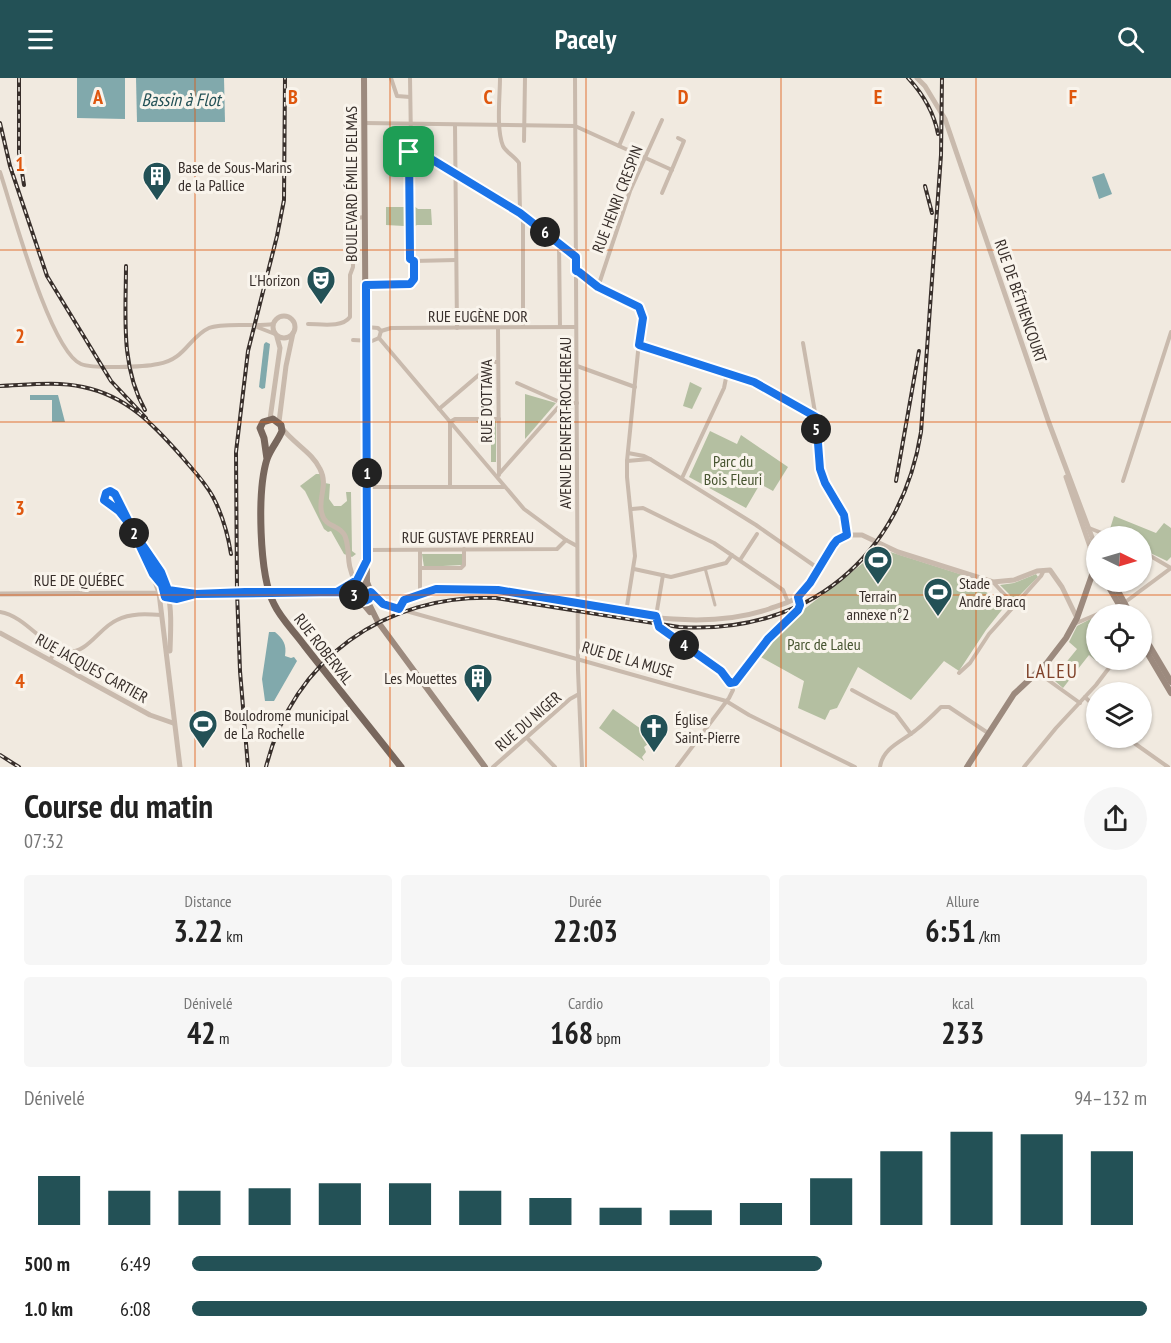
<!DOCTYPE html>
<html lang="fr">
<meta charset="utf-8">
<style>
body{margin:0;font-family:"PT Sans Narrow",sans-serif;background:#f6f6f6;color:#222;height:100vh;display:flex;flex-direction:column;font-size:22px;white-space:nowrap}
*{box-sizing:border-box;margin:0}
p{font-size:20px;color:#767676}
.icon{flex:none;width:33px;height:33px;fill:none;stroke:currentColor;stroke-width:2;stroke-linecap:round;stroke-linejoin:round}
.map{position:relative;height:689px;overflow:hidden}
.panel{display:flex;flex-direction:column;background:#fff;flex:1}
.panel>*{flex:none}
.needle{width:39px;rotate:95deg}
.controls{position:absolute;left:1086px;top:448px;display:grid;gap:12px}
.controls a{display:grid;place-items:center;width:66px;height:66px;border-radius:50%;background:#fff;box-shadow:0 2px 4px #0004;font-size:30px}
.pin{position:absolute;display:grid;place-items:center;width:51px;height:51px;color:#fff;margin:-26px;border-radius:12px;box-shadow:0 3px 9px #0006}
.km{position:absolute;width:30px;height:30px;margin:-15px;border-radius:50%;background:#222;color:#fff;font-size:16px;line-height:30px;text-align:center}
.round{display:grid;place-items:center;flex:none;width:63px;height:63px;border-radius:32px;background:#f6f6f6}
.summary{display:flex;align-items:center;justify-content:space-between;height:102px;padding:0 24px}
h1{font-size:33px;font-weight:600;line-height:45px}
.stats{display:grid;grid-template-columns:repeat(3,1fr);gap:9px;height:102px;padding:6px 24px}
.stats div{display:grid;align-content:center;border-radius:6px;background:#f6f6f6;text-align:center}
.stats b{font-size:30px;font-weight:600}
.stats small{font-size:16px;font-weight:400}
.stats p{font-size:16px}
.chart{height:168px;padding:12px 24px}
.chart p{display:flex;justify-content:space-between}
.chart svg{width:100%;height:108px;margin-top:6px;stroke:#235156;stroke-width:6}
ul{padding:0 24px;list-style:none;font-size:20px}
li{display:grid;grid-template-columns:96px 72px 1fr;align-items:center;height:45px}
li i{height:15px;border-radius:8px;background:#235156}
header{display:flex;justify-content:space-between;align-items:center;height:78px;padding:0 24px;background:#235156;color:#fff;font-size:27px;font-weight:600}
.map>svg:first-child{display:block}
</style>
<header><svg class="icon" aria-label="menu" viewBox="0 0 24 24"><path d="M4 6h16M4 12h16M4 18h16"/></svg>Pacely<svg class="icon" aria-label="search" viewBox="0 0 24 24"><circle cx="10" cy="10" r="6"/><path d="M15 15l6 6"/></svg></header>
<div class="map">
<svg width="1171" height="689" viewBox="0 0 1171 689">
<rect width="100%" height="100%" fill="#f1eae0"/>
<!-- green -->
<g fill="#b4bfa1">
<path d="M 414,128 L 418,131 L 431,131 L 432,147 L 417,147 L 413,149 Z"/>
<path d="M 386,129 L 404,129 L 404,148 L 386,147 Z"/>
<path d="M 690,304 L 702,310 L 692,331 L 683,328 Z"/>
<path d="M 525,316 L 556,325 L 525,361 Z"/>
<path d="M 476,343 L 496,343 L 496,384 L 491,384 L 491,359 Z"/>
<path d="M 710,353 L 737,366 L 741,357 L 788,389 L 773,413 L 760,406 L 746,430 L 689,399 Z"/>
<path d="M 316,396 L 323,396 L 325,405 L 330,406 L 329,421 L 334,428 L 341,428 L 347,423 L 346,414 L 351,414 L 352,473 L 356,476 L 352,479 L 344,476 L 331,453 L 328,454 L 324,451 L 305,413 L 300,408 Z"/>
<path d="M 1114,438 L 1156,455 L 1164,445 L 1171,450 L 1171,479 L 1167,483 L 1142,471 L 1142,459 L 1118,459 L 1109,454 Z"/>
<path d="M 881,471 L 963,497 L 1005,528 L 986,552 L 959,593 L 944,583 L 911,622 L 858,589 L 837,630 L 830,632 L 825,642 L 798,630 L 804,603 L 757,577 L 775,554 Z"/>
<path d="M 422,476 L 462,476 L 462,487 L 424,489 Z"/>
<path d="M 1036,496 L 1038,499 L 1016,521 L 1009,519 L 1010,517 L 1000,507 L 1014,505 Z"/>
<path d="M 1096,538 L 1096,582 L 1113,582 L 1109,589 L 1100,584 L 1099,585 L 1089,577 L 1063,610 L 1055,603 L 1062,594 L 1060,592 L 1077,571 L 1069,564 L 1077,548 Z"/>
<path d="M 613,631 L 655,661 L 650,667 L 648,666 L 644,669 L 646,674 L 642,679 L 644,683 L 599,650 Z"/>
</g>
<!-- water -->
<g fill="#81a9ac">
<path d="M 77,0 L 125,0 L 125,41 L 77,40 Z"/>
<path d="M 136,0 L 224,0 L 225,44 L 137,44 Z"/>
<path d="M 1104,95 L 1112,116 L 1099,121 L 1092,99 Z"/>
<path d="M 266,264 L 270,266 L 265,310 L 262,311 L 259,309 L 264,266 Z"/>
<path d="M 30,317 L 58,317 L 65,344 L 52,344 L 52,322 L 30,322 Z"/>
<path d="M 269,554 L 275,554 C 283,561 287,566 285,578 L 291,580 L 294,579 L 297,583 L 274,623 L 265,623 L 262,601 Z"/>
</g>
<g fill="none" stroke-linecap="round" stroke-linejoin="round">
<!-- pedestrian -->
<path stroke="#c9baad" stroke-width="3" d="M 705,490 L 715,527"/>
<!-- minor -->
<g stroke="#c9baad" stroke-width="4">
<path d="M 391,0 L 397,18 L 410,19"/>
<path d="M 410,0 L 411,63 L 413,70 L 520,135 L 576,178"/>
<path d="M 500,0 C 500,18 496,51 503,68 C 506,74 515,79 519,85 L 520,135"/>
<path d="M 575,0 L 578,592 L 582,689"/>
<path d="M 364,45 L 575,48 L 672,92"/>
<path d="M 455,47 L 457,250"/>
<path d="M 524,63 L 525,0"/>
<path d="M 619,68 L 633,35"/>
<path d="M 413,70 L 409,74 L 410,181 L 414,183 L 456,182"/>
<path d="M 0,94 C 12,130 50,273 81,286 C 94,291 144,289 158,286 C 185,282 189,259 209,250 C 223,244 256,249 273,246"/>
<path d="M 662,115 L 684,63 L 678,60"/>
<path d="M 559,165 L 560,249"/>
<path d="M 576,193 L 579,193 L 608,215 L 634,225 L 642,234 L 627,383 L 627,399 L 635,478 L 626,534"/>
<path d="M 366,207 L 410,206 L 414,202 L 414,183"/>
<path d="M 598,209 L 630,113 L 662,42"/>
<path d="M 308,246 C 321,246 342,250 350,239 L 350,197 L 353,189 L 354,143 L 357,140 L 364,139"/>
<path d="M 257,249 L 275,256"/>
<path d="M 523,249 L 523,138"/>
<path d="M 498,250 L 499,397"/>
<path d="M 381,253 L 391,250 L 576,249"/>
<path d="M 379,260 L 524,431 L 566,462 L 577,468"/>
<path d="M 353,262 L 372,263 L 379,260 L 381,253 L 378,250 L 366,249"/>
<path d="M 803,265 L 816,340 L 820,391 L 825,405 L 844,437 L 847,457"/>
<path d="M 639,267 L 754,304 L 815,339"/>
<path d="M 577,288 L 635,309"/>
<path d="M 517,305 L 562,325 L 577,325"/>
<path d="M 439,331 L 494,284 L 498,284"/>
<path d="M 628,375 L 644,378 L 650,381"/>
<path d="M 627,383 L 650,381 L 756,447 L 819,491"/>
<path d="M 499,396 L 562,325"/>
<path d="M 682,400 L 724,310 L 727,295"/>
<path d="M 1123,403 L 1171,254"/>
<path d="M 367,409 L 504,409"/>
<path d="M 450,409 L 450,344 L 455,341 L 499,341"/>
<path d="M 632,431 L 643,430 L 714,465 L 783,512 L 788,524"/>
<path d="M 1089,450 L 1112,459"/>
<path d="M 367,472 L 557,471 L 566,462"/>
<path d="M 420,472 L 420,515"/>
<path d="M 1142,473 L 1171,490"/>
<path d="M 740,482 L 757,456"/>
<path d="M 420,490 L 461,490 L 464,487 L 464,471"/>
<path d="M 634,491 L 671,499 L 726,485 L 732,477"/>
<path d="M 663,497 L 656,538 L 659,549 L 721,593 L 733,612 L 729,620 L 677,689"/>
<path d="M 993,504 L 1014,527"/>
<path d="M 399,531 L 726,623 L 749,637 L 855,689"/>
<path d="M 0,534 C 26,538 45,571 67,574 C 87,576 100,549 117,542 C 131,535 146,536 162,537"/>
<path d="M 1074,546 L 1124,525 L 1171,490"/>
<path d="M 50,582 L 57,570"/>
<path d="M 1037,594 L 1080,625"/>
<path d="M 959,595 L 970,585 L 989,556 L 1041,498 L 1044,492"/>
<path d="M 730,605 L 735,604 L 768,561 L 798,532 L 800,527 L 798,519"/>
<path d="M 852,612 L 896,636 L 911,656"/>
<path d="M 1085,619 L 1096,630"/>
<path d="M 527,660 L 555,689"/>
<path d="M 1127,660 L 1168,689"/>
<path d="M 493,689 L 570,621 L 579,616"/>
<path d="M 880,689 C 883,669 903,663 916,652 C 925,645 933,637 941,629 L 949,629 L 988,655"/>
<path d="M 1024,689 L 1056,650 L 1096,607 L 1115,582"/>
</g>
<!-- tertiary -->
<g stroke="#c9baad" stroke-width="5">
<path d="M 917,0 L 925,8 L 945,41 L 1049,345 L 1096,470"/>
<circle cx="284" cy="249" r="11"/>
<path d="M 270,341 L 280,270 L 277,259"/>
<path d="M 279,344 L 286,288 L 293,255"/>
<path d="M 282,350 C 293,365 313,375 320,391 C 329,408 317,420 322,436 C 325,449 340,447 345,458 C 351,474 345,484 355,503"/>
<path d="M 1066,399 L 1096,486"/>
<path d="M 130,447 L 117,431 L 105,423 L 106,415 L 109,413 C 122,418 154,499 159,515 L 180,689"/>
<path d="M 141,465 C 172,508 172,521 170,573"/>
<path d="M 154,497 L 160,502 L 164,514"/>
<path d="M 245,514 L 263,514"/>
<path d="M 275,514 L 337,514 L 355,517"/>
<path d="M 337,514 L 353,506"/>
<path d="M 371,514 L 383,526 L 399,531 L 404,521 C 448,505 493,511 539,519 C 613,532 695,556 769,531 C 779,527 794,524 802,516 C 818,502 823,478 837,462 L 847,457 L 862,457 L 898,474 L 993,504 L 1014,502 L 1037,493 L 1050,492 L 1062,509 L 1077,540"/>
<path d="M 159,515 C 172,523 180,521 194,516"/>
<path d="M 0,516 L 159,515 L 168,512 L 196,516 L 229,515"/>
<path d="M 0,555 L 150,637 L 173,645"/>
</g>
<!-- secondary -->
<g stroke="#9c8a7e" stroke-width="6">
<path d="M 364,0 L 367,504"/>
<path d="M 357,502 L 367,482"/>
<path d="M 367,504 L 357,502 L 353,506 L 352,512 L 370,534"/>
<path d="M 1106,504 L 1125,537"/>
<path d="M 1113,504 L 1131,537"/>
<path d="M 367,522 L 378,544 L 485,689"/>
<path d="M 365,523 L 369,521 L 371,514 L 367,504"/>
<path d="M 1142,555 L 1171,604"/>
<path d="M 1142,566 L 1171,615"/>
<path d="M 967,689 L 1014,616 L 1046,586 L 1066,560 L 1077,540 L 1092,497 L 1096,490"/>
</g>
<!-- primary -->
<path stroke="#78675d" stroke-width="7" d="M 267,381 L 264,360 L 260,350 L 263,344 L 273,341 L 281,347 L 282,353 C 278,363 271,370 267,381 C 257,413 259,497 274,526 C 281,541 294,553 304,567 C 336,608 369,648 401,689"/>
<!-- rail casing -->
<g stroke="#382f2b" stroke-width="4">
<g id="rail">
<path d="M 19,0 L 19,75 L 24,107"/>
<path d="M 908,0 C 923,16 934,35 938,56"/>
<path d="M 0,45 L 10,88 L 47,198 L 111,303 L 146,340"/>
<path d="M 925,108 L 932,135"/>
<path d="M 126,188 C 126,236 120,288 145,332"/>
<path d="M 0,308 C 27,307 56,303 83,309 C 127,318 154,347 182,379 C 193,392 205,404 213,419 C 222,436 228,457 231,476"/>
<path d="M 896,403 L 919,273"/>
<path d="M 0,677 L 19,689"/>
<path d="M 248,689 L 240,593 L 237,514 L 236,374 L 248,273 L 277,158 L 284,122 L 285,0"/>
<path d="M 266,689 C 293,580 386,516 496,520 L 679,549 C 807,557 901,479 921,354 L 941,77 L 942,0"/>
</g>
</g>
<!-- rail -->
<use href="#rail" stroke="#f9f4ec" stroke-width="1.5" stroke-dasharray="4.5" stroke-linecap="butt"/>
<!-- tertiary-bridge -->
<g stroke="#c9baad" stroke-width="5">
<path d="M 263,514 L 275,514"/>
<path d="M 229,515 L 245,514"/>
</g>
</g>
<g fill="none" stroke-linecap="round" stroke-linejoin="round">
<!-- route casing -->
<g stroke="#fff" stroke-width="12">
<path id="route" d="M 409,74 L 410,178 L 410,181 L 414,183 L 414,201 L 410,206 L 366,207 L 367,482 L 357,502 L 337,514 L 196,516 L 168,512 L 161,494 L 135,456 L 115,416 L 110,413 L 106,415 L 104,422 L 119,433 L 130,447 L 153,496 L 162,507 L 165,519 L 177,521 L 196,516 L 245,514 L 337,514 L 355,517 C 358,522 363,525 369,521 L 371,514 L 383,526 L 399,531 L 404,522 L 436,511 L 498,512 L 656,538 L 659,549 L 721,593 L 730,605 L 735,604 L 768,561 L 798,532 L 800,527 L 798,519 L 810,505 L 833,467 L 837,462 L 847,457 L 844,437 L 825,405 L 820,391 L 816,339 L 754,304 L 639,267 L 643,240 L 639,229 L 598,209 L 579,194 L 576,193 L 576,179 L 520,135 L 413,70 L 409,74"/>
</g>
<!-- route -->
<use href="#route" stroke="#1a73e8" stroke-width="8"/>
</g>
<!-- grid -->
<path fill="none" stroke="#df570e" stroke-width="1.5" stroke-opacity="0.55" d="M 195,0 L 195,689M 390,0 L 390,689M 586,0 L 586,689M 781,0 L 781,689M 976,0 L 976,689M 0,172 L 1171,172M 0,344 L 1171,344M 0,517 L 1171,517"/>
<!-- icons -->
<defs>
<g id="building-pin" transform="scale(1.5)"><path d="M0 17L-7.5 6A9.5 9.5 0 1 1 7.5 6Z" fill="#235156" stroke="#f9f4ec"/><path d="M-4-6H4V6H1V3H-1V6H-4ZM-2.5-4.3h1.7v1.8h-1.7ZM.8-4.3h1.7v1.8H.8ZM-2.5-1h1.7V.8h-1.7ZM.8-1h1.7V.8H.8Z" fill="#fff"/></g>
<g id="theatre-pin" transform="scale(1.5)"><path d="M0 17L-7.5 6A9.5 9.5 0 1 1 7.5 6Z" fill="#235156" stroke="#f9f4ec"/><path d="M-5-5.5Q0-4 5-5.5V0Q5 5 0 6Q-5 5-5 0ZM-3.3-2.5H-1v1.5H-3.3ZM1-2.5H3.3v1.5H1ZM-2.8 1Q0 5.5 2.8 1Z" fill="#fff"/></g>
<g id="stadium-pin" transform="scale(1.5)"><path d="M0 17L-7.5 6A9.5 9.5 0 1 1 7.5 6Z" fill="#235156" stroke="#f9f4ec"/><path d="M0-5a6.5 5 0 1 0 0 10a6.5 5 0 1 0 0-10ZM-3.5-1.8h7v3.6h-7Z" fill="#fff"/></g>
<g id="church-pin" transform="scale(1.5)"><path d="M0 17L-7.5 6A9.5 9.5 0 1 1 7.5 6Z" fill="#235156" stroke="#f9f4ec"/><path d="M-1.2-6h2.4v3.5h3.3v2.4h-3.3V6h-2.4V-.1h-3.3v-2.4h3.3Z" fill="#fff"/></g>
</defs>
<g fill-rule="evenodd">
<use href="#building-pin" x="157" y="98"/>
<use href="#theatre-pin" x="321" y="202"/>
<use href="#stadium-pin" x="878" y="482"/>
<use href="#stadium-pin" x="938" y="514"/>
<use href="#building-pin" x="478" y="600"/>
<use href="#stadium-pin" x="203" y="646"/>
<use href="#church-pin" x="654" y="650"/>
</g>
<g text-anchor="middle" stroke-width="6" stroke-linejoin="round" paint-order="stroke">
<!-- poi labels -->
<g font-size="16" fill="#382f2b" stroke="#f9f4ec" text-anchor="start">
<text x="178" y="95">Base de Sous-Marins<tspan x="178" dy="18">de la Pallice</tspan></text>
<text x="300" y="208" text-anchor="end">L'Horizon</text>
<text x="959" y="511">Stade<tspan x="959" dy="18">André Bracq</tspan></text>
<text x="878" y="524" text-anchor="middle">Terrain<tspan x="878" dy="18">annexe n°2</tspan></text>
<text x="457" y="606" text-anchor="end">Les Mouettes</text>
<text x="224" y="643">Boulodrome municipal<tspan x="224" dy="18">de La Rochelle</tspan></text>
<text x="675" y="647">Église<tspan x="675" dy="18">Saint-Pierre</tspan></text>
</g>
<!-- street labels -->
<g font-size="16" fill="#382f2b" stroke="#f9f4ec">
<text transform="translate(351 106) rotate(-90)" y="6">BOULEVARD ÉMILE DELMAS</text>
<text transform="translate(617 121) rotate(-69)" y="6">RUE HENRI CRESPIN</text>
<text transform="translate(1021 223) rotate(71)" y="6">RUE DE BÉTHENCOURT</text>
<text x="478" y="244">RUE EUGÈNE DOR</text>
<text transform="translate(486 323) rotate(-90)" y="6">RUE D'OTTAWA</text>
<text transform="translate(565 345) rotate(-90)" y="6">AVENUE DENFERT-ROCHEREAU</text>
<text x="468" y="465">RUE GUSTAVE PERREAU</text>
<text x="79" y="508">RUE DE QUÉBEC</text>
<text transform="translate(324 571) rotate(52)" y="6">RUE ROBERVAL</text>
<text transform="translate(628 581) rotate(16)" y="6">RUE DE LA MUSE</text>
<text transform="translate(92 590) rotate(29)" y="6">RUE JACQUES CARTIER</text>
<text transform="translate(528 643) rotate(-41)" y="6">RUE DU NIGER</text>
</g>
<!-- park labels -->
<g font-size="16" fill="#465430" stroke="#f9f4ec">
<text x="733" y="389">Parc du<tspan x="733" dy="18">Bois Fleuri</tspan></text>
<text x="824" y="572">Parc de Laleu</text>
</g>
<!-- water labels -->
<g font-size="18" font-style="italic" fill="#235156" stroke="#f9f4ec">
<text x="181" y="28">Bassin à Flot</text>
</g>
<!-- quarter labels -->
<g font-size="20" letter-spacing="1.5" fill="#80422a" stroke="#f9f4ec">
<text x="1052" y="600">LALEU</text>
</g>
</g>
<g font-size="20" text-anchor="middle" font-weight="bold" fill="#df570e" stroke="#f9f4ec" stroke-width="6" stroke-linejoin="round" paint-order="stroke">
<text x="98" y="26">A</text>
<text x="293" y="26">B</text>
<text x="488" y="26">C</text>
<text x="683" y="26">D</text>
<text x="878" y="26">E</text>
<text x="1073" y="26">F</text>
<text x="20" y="93">1</text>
<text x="20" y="265">2</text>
<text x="20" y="437">3</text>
<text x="20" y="610">4</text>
</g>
</svg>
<div class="controls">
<a><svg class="needle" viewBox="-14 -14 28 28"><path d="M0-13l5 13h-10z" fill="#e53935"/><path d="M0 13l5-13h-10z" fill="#767676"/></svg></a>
<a><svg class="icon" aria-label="locate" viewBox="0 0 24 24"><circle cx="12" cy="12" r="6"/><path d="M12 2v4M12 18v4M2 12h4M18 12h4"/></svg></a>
<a><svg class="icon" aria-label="layers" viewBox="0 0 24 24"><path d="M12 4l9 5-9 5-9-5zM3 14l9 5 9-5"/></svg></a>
</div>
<div class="pin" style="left:409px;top:74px;background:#1e9e55"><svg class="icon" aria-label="arrive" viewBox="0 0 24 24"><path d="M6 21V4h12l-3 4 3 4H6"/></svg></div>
<b class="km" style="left:367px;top:395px">1</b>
<b class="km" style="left:134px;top:455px">2</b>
<b class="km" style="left:354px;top:517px">3</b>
<b class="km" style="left:684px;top:567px">4</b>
<b class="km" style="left:816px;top:351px">5</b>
<b class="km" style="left:545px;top:154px">6</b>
</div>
<section class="panel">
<div class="summary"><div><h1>Course du matin</h1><p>07:32</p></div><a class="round"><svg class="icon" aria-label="share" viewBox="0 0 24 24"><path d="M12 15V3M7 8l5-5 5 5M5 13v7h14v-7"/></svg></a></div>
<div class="stats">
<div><p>Distance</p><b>3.22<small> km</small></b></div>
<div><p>Durée</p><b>22:03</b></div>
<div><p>Allure</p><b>6:51<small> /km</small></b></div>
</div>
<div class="stats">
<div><p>Dénivelé</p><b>42<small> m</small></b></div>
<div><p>Cardio</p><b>168<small> bpm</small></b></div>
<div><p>kcal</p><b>233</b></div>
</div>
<div class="chart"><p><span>Dénivelé</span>94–132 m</p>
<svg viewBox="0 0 160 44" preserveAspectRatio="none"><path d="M5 44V24M15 44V30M25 44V30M35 44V29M45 44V27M55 44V27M65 44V30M75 44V33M85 44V37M95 44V38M105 44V35M115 44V25M125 44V14M135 44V6M145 44V7M155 44V14"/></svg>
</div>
<ul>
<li><b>500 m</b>6:49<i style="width:66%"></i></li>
<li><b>1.0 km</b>6:08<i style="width:100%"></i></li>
</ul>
</section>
